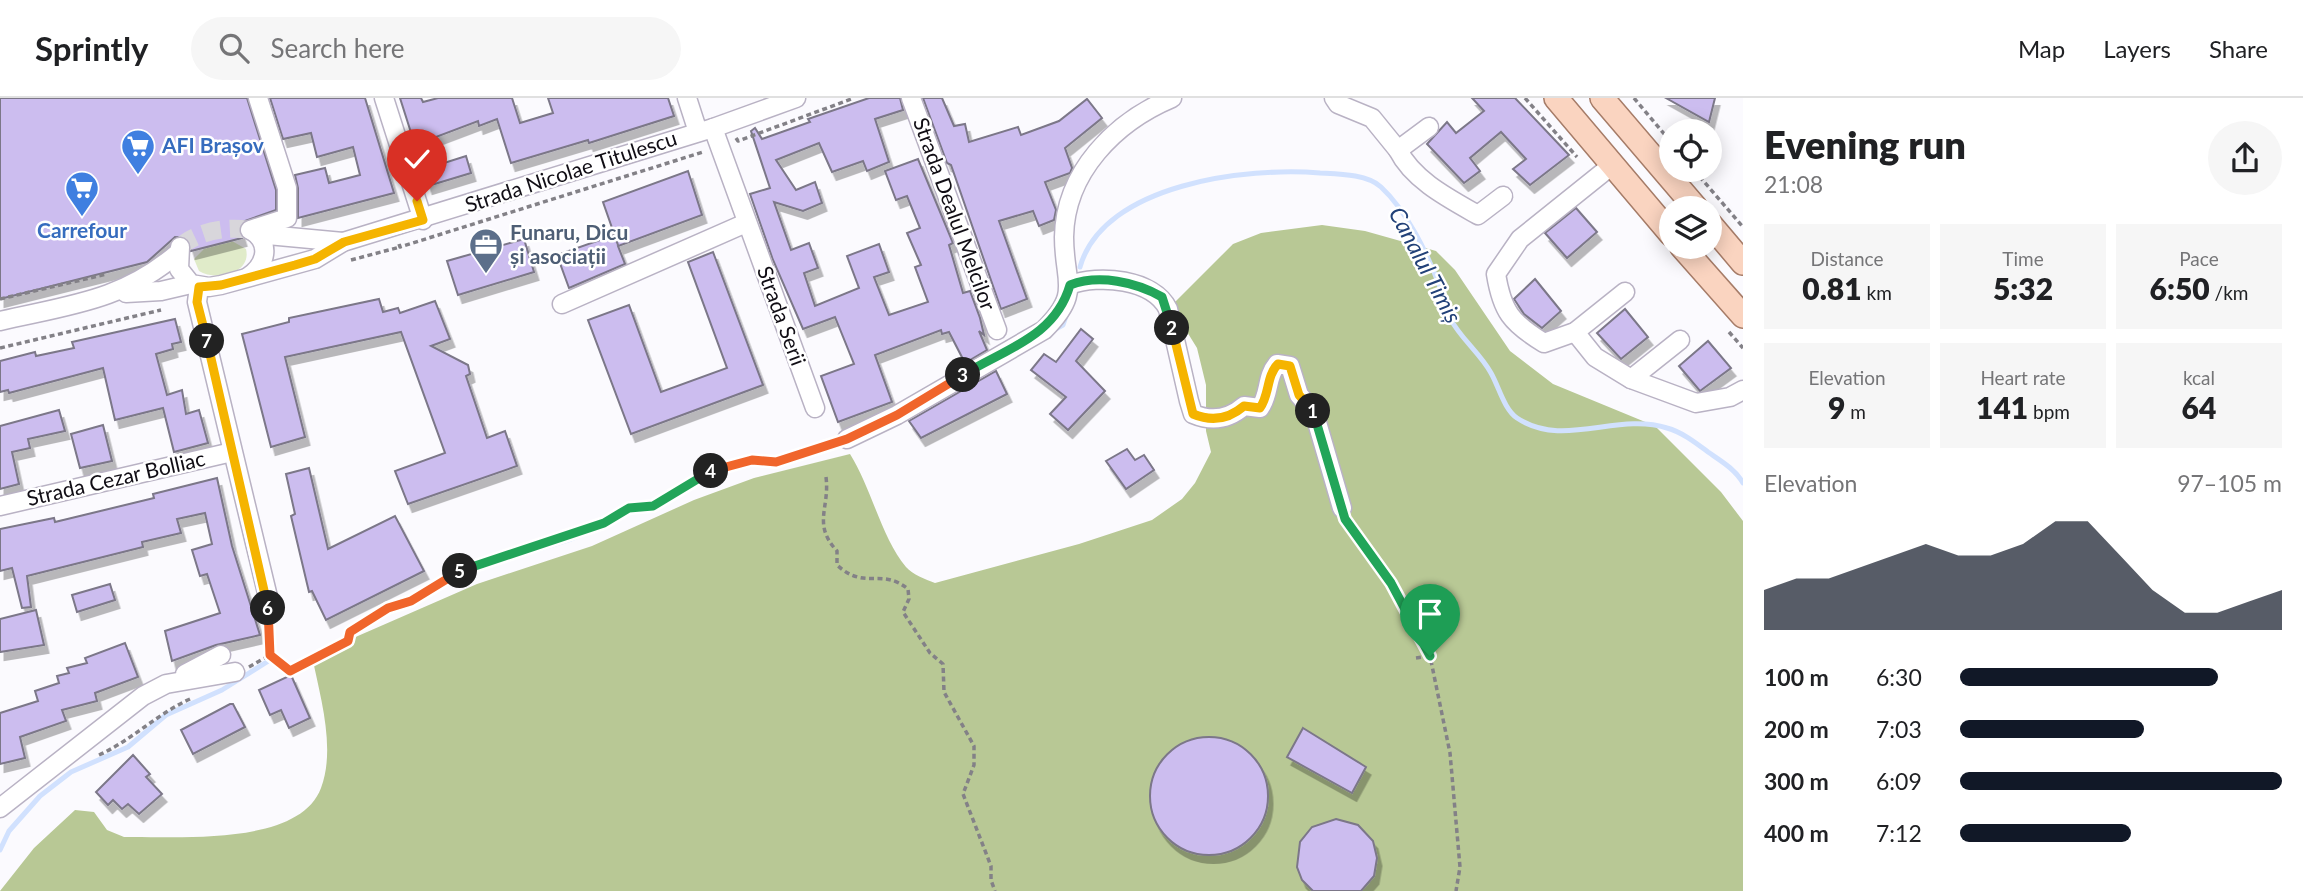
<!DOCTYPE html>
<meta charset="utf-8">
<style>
body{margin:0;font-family:Lato,sans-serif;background:#f6f6f6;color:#202124;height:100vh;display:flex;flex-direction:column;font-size:26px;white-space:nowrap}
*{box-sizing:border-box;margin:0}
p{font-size:23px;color:#757577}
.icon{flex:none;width:38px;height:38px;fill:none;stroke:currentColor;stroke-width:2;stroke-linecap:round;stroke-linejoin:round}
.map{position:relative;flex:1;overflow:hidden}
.details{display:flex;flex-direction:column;background:#fff;width:560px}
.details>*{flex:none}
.buttons{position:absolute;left:1659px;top:21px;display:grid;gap:14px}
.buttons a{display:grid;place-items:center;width:63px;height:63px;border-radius:50%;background:#fff;box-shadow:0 4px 18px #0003;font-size:35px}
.pin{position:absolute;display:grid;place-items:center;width:60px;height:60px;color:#fff;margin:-72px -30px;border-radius:50% 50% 50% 0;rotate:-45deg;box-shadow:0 0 7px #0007}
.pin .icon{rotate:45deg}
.km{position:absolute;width:35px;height:35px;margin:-18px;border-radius:50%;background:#222;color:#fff;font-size:19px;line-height:35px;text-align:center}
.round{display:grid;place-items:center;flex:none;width:74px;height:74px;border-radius:37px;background:#f6f6f6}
.overview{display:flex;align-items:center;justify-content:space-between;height:119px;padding:0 21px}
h1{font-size:38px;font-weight:800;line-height:52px}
.figures{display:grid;grid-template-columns:repeat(3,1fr);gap:10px;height:119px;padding:7px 21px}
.figures div{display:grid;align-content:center;border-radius:0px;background:#f6f6f6;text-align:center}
.figures b{font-size:30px;font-weight:800}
.figures small{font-size:19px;font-weight:400}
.figures p{font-size:19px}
.chart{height:196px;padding:14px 21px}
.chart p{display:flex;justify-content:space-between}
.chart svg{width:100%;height:126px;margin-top:7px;fill:#111827;opacity:.7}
ul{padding:0 21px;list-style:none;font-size:23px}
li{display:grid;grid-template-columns:112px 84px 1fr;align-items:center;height:52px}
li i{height:18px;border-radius:9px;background:#111827}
header{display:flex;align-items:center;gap:42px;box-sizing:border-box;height:98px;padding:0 35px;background:#fff;border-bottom:2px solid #e0e0e0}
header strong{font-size:33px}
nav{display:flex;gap:38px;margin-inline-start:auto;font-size:24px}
.search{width:490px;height:63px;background:#f6f6f6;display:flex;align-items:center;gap:18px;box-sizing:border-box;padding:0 24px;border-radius:38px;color:#757577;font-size:26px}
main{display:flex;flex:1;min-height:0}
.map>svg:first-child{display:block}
</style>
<header>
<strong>Sprintly</strong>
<div class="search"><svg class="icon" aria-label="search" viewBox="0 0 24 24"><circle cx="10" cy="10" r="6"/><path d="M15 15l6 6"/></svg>Search here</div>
<nav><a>Map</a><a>Layers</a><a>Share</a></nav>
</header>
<main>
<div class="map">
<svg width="1743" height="793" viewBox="0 0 1743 793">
<defs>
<filter id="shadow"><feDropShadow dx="4.5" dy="8" stdDeviation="0" flood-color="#0004"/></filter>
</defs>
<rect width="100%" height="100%" fill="#fbfafe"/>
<!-- green -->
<path fill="#e0ebc9" d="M 232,143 L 246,151 C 252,175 216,184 199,173 L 194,161 L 206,149 Z"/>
<!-- forest -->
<path fill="#b8c895" d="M 1322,127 L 1365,133 L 1436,153 L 1455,172 L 1510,253 L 1553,286 L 1655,328 L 1721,394 L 1743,423 L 1743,793 L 0,793 L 34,750 L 75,712 L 94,714 L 107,732 L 124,739 C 176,738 299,749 321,690 C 336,650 320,598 312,558 L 477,486 L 592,448 L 694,402 L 754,380 L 850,356 C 871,389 882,441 906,469 C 913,477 925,481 935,485 L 1079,446 L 1152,422 L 1182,401 L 1195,385 L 1211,354 L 1206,333 L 1206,287 L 1197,250 L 1171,208 L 1233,146 L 1261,135 Z"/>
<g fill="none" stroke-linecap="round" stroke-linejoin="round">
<!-- stream -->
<g stroke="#d1e1fe" stroke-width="5">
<path d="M 1080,169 C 1104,85 1248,69 1320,75 C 1338,76 1367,76 1381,89 C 1407,113 1428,157 1440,189 C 1444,199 1445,210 1450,220 C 1460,240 1480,255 1491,275 C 1499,289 1504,311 1517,320 C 1563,351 1617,314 1667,330 C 1682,334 1696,345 1708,354 C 1721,363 1735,371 1743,385"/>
<path d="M 1052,233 L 1063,227 L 1067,215"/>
<path d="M 0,752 L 9,733 L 40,698 L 71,674 L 128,649 L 166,617 L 222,592 L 270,562 L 281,568 L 288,577 L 351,546 L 354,535 L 361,530 L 390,512 L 413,505 L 457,477 L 571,441 L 606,428 L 630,412 L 654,411 L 706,378 L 753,366 L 776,367 L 846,345"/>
</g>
</g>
<!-- building -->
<g fill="#ccbdef" stroke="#7b7788" stroke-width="2" filter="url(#shadow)">
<path d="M 0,0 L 247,0 L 276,92 L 276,112 L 242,124 L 239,130 L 242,140 L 191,153 L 187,140 L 175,139 L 147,164 L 0,201 Z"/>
<path d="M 270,0 L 365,0 L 394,95 L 298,120 L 298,90 L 295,77 L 325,70 L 329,85 L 360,77 L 353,49 L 317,59 L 311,35 L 283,41 Z"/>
<path d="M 400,0 L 421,0 L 423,4 L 438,0 L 512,0 L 520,25 L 553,15 L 548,0 L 668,0 L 674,18 L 589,45 L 588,42 L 511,65 L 497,21 L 479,28 L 478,23 L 433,40 L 441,66 L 466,58 L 471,75 L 428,88 Z"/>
<path d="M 869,0 L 900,0 L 903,12 L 875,21 L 889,64 L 867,73 L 863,63 L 832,74 L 819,45 L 776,62 L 796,92 L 815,84 L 822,105 L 803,113 L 774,104 L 791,152 L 809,145 L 818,170 L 804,175 L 815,208 L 859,190 L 847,158 L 879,146 L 889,174 L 874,179 L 889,217 L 928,204 L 915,169 L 921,167 L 907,135 L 920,130 L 907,98 L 896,102 L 885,73 L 918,61 L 953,145 L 949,147 L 963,195 L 970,193 L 980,220 L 984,237 L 979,233 L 987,252 L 965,265 L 949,234 L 942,236 L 941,232 L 875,257 L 892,304 L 838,324 L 821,278 L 854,266 L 835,219 L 803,231 L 773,162 L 750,96 L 770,90 L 751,33 L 755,30 L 762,41 L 810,24 L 808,21 Z"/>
<path d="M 923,0 L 942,0 L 954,28 L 965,26 L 969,44 L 1018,29 L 1021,37 L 1059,23 L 1087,1 L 1102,20 L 1065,50 L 1072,70 L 1070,75 L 1045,84 L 1056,112 L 1054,122 L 1039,128 L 1033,113 L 999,123 L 1027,201 L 1001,211 L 951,67 L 947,65 Z"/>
<path d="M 1472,0 L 1515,0 L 1569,57 L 1530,87 L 1513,71 L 1526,61 L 1501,34 L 1470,60 L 1480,73 L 1464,85 L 1427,46 L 1447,24 L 1456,35 L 1484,13 Z"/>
<path d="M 1666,0 L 1715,0 L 1709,24 Z"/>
<path d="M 688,73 L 702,117 L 618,148 L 625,166 L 569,190 L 557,157 L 614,137 L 618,147 L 603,104 Z"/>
<path d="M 1576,110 L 1597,134 L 1567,160 L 1545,135 Z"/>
<path d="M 524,141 L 534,174 L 458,197 L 447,163 Z"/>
<path d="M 713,154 L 763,287 L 631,336 L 588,222 L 629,207 L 661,294 L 727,270 L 688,164 Z"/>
<path d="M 1535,181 L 1561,213 L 1542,230 L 1524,216 L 1514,201 Z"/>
<path d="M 379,201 L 383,214 L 398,210 L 400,215 L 435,203 L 450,241 L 431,248 L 468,267 L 470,276 L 466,278 L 487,340 L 505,333 L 517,368 L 408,406 L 395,373 L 445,355 L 401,234 L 285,259 L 305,339 L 271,349 L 242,236 L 289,224 L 289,220 Z"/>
<path d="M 1625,211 L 1648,239 L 1621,261 L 1597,235 Z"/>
<path d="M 175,221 L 181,244 L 172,246 L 173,251 L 156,256 L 167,297 L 182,292 L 186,316 L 199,312 L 208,345 L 174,354 L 163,310 L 115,322 L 103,270 L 9,295 L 8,292 L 0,294 L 0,263 L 35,254 L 36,258 L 74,250 L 72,244 Z"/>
<path d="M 1081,231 L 1093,241 L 1076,263 L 1105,293 L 1068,332 L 1050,316 L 1066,299 L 1031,272 L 1044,256 L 1056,264 Z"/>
<path d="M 1708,243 L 1731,270 L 1700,293 L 1679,268 Z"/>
<path d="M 996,273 L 1007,296 L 921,340 L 909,323 Z"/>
<path d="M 59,312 L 65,333 L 28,341 L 30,350 L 12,354 L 19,386 L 0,391 L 0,328 Z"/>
<path d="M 103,327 L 112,363 L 80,370 L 71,336 Z"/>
<path d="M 1127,351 L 1135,362 L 1144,357 L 1154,372 L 1126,391 L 1106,363 Z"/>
<path d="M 309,370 L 328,451 L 395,418 L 424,473 L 326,522 L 312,493 L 309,494 L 291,418 L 295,416 L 286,376 Z"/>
<path d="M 217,380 L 232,448 L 260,537 L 216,547 L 172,563 L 165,533 L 220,515 L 207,476 L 200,478 L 192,452 L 212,446 L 205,415 L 177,421 L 181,435 L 142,444 L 143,449 L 27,478 L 31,509 L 22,510 L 12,470 L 0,473 L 0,431 L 54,420 L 55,424 L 154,400 L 153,396 Z"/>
<path d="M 110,486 L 115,502 L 77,514 L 72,497 Z"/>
<path d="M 36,512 L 44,547 L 0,554 L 0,521 Z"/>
<path d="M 125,545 L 138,579 L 95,595 L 97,603 L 62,612 L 66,623 L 20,639 L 25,660 L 0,666 L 0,615 L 38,603 L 35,593 L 59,585 L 57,578 L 69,575 L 67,570 L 87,565 L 85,560 Z"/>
<path d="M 291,577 L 310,620 L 289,630 L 281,612 L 270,617 L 259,592 Z"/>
<path d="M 230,606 L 233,606 L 245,629 L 193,656 L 181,632 Z"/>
<path d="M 1303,630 L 1366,669 L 1352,695 L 1287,659 Z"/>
<circle cx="1209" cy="698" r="59"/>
<path d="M 133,657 L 150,676 L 146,679 L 162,696 L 139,716 L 128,706 L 122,711 L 113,702 L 108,707 L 96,694 Z"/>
<path d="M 1336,721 L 1358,727 L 1373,743 L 1377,760 L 1374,778 L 1361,793 L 1313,793 L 1302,782 L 1297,769 L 1300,744 L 1312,729 Z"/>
</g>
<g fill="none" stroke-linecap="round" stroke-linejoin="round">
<!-- minor-tunnel -->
<path stroke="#d8d6db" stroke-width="18" stroke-dasharray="18 9" stroke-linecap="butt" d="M 180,149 C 197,133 228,128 250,132"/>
<!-- minor casing -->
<g stroke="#b9b2c4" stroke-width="21">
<g id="minor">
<path d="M 384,0 L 423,122"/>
<path d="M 687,0 L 698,34"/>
<path d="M 911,0 L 997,232"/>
<path d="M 1334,0 L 1338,6 L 1372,20 L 1398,52"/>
<path d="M 1429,29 L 1398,52 C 1413,82 1448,100 1478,117 L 1503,98"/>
<path d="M 713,30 L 815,310"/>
<path d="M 1611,68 L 1520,141 L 1496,176 C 1502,213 1511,225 1544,245 L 1575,234 L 1625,194"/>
<path d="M 250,132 L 287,120 L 287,90 L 258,0"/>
<path d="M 257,136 L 343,144"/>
<path d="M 180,149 L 179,171 L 191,186 L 209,189 L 221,187 L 315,161 L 343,144 L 713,30 L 796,0"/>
<path d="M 248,179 C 266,167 272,145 251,132"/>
<path d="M 1070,187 C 1099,176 1153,181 1168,211 L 1189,303 L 1193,316 C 1212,324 1229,321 1244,308 L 1260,310 C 1270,296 1266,279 1277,266 L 1290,268 L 1299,297 L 1314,314 L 1342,410"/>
<path d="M 199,189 L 197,204 L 268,499"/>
<path d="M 126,195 L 161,193 L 191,186"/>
<path d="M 562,206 L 746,125"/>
<path d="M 0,223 C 69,207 122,203 178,155"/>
<path d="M 1575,234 L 1595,259 L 1631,281 L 1696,305 L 1730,299 L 1743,292"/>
<path d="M 1631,281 L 1680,242"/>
<path d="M 847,341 L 897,317 L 1044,232 C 1082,194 1064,185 1064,139 C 1065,74 1115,24 1172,0"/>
<path d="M 0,408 L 232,354"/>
<path d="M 185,576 L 221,557"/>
<path d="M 0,710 L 143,598 L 166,586 L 235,574"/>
</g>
</g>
<!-- major casing -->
<g stroke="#a67c68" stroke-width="26">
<g id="major">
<path d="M 1556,0 L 1671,136"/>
<path d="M 1602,0 L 1696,110"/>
<path d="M 1710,126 L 1743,165"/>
<path d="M 1682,149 L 1743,218"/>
</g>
</g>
<!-- path -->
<g stroke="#838187" stroke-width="3.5" stroke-dasharray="5 3.5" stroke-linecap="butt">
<path d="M 1525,0 L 1577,59"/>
<path d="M 1634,0 L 1671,44"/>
<path d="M 736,40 L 738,43 L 854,0"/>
<path d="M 1694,72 L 1743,129"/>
<path d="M 399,146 L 400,149 L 703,54"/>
<path d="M 351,162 L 400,149"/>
<path d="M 0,201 L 107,176"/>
<path d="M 1729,234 L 1743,250"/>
<path d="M 0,250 L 161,212"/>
<path d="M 826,379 C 830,410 812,426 837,453 L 837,467 C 865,493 881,469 908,491 L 909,501 L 903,514 L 930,555 L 943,566 L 944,594 L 974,648 L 974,667 L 963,696 L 991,768 L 991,782 L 995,793"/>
<path d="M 1347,425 L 1391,485 L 1430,558 L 1450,655 L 1460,769 L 1456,793"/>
<path d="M 269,515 L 270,557"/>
<path d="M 1416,560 L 1430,558"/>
<path d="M 249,569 L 270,557 L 290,573 L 348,543 L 350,534 L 388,510 L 411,503 L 455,475 L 604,425 L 629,410 L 653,408 L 704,375 L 752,363 L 776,364 L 832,345"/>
<path d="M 99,657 C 132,642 157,616 190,601"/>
</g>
<!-- minor -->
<use href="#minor" stroke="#fff" stroke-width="18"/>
<!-- major -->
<use href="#major" stroke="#fad4c0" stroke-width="23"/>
</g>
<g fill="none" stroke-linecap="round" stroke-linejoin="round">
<!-- split-1 casing -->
<g stroke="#fff" stroke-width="14">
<path id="split-1" d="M 1313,313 L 1345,421 L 1391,485 L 1430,558"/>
</g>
<!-- split-2 casing -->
<g stroke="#fff" stroke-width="14">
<path id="split-2" d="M 1172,230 L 1193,316 C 1212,324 1229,321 1244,308 L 1260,310 C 1270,296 1266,278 1278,266 L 1290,268 L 1299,297 L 1313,313"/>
</g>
<!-- split-3 casing -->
<g stroke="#fff" stroke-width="14">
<path id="split-3" d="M 963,277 C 1005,251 1055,239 1070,187 C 1099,176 1136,184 1162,199 L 1172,230"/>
</g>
<!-- split-4 casing -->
<g stroke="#fff" stroke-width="14">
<path id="split-4" d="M 711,373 L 752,362 L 776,364 L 847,341 L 897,317 L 963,277"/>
</g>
<!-- split-5 casing -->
<g stroke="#fff" stroke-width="14">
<path id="split-5" d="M 460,473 L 604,425 L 629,410 L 653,408 L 711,373"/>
</g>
<!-- split-6 casing -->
<g stroke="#fff" stroke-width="14">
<path id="split-6" d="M 268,510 L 270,557 L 290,573 L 348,543 L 350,534 L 388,510 L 411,503 L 460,473"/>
</g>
<!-- split-7 casing -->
<g stroke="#fff" stroke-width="14">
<path id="split-7" d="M 207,243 L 268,510"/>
</g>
<!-- split-8 casing -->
<g stroke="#fff" stroke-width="14">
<path id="split-8" d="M 207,243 L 197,204 L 199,189 L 221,187 L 295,167 L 315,161 L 344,144 L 423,122 L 417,103"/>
</g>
<!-- split-1 -->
<use href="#split-1" stroke="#22a559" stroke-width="9"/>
<!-- split-2 -->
<use href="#split-2" stroke="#f5b400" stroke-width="9"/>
<!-- split-3 -->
<use href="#split-3" stroke="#22a559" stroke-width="9"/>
<!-- split-4 -->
<use href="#split-4" stroke="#f0652b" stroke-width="9"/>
<!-- split-5 -->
<use href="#split-5" stroke="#22a559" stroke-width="9"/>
<!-- split-6 -->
<use href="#split-6" stroke="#f0652b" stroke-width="9"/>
<!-- split-7 -->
<use href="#split-7" stroke="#f5b400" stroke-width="9"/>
<!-- split-8 -->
<use href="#split-8" stroke="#f5b400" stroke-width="9"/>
</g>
<!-- icons -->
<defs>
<g id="supermarket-pin" transform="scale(1.75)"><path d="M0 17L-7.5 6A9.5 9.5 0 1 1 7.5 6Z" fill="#3f7fe0" stroke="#fff"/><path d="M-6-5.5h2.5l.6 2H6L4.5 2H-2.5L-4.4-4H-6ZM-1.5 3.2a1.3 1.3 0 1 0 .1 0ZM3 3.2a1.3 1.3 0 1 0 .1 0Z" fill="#fff"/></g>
<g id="office-pin" transform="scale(1.75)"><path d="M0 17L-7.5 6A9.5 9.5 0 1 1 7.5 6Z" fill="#5c6f8a" stroke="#fff"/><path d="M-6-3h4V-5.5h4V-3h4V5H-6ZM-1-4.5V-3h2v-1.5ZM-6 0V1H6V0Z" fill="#fff"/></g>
</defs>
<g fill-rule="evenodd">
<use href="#supermarket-pin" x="138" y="48"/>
<use href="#supermarket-pin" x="82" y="90"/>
<use href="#office-pin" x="486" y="147"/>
</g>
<g text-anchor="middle" stroke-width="5" stroke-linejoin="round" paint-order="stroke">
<!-- shop labels -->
<g font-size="21" font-weight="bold" fill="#366cbe" stroke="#fff" text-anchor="start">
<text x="162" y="55">AFI Brașov</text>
<text x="82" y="140" text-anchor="middle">Carrefour</text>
</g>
<!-- street labels -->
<g font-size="21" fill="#100d14" stroke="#fff">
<text transform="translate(571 74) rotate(-18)" y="7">Strada Nicolae Titulescu</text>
<text transform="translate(954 116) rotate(70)" y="7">Strada Dealul Melcilor</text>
<text transform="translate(781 218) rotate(70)" y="7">Strada Serii</text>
<text transform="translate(116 381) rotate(-13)" y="7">Strada Cezar Bolliac</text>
</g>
<!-- service labels -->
<g font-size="21" font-weight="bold" fill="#4e5e75" stroke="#fff" text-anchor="start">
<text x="510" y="142">Funaru, Dicu<tspan x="510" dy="24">și asociații</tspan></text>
</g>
<!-- water labels -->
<g font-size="23" font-style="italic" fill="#224178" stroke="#fff">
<text transform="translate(1425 167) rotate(62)" y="8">Canalul Timiș</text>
</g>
</g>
</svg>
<div class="buttons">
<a><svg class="icon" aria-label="locate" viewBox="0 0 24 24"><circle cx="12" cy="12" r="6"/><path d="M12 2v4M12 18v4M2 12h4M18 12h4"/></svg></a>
<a><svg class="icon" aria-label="layers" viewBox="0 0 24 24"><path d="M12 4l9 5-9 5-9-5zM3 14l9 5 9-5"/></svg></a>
</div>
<div class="pin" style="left:1430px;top:558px;background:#1e9e55"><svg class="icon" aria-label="arrive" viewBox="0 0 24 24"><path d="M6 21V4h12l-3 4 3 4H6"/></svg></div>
<div class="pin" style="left:417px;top:103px;background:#d93025"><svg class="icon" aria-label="check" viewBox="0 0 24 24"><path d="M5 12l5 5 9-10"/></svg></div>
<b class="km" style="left:1313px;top:313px">1</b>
<b class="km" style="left:1172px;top:230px">2</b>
<b class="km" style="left:963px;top:277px">3</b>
<b class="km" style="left:711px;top:373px">4</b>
<b class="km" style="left:460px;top:473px">5</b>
<b class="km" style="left:268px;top:510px">6</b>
<b class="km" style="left:207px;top:243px">7</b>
</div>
<section class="details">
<div class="overview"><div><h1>Evening run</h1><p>21:08</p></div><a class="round"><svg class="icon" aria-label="share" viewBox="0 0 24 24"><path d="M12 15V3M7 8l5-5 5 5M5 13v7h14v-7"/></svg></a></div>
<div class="figures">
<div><p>Distance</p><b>0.81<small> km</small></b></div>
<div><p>Time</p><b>5:32</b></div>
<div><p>Pace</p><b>6:50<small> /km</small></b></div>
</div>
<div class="figures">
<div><p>Elevation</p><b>9<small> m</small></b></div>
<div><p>Heart rate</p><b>141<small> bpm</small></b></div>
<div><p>kcal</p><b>64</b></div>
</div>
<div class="chart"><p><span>Elevation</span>97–105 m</p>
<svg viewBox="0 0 160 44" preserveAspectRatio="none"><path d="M0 44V30L10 26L20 26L30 22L40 18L50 14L60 18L70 18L80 14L90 6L100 6L110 18L120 30L130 38L140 38L150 34L160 30V44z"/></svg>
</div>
<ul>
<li><b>100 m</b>6:30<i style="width:80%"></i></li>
<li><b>200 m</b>7:03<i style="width:57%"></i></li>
<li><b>300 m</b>6:09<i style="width:100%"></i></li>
<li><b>400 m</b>7:12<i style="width:53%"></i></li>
</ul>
</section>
</main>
